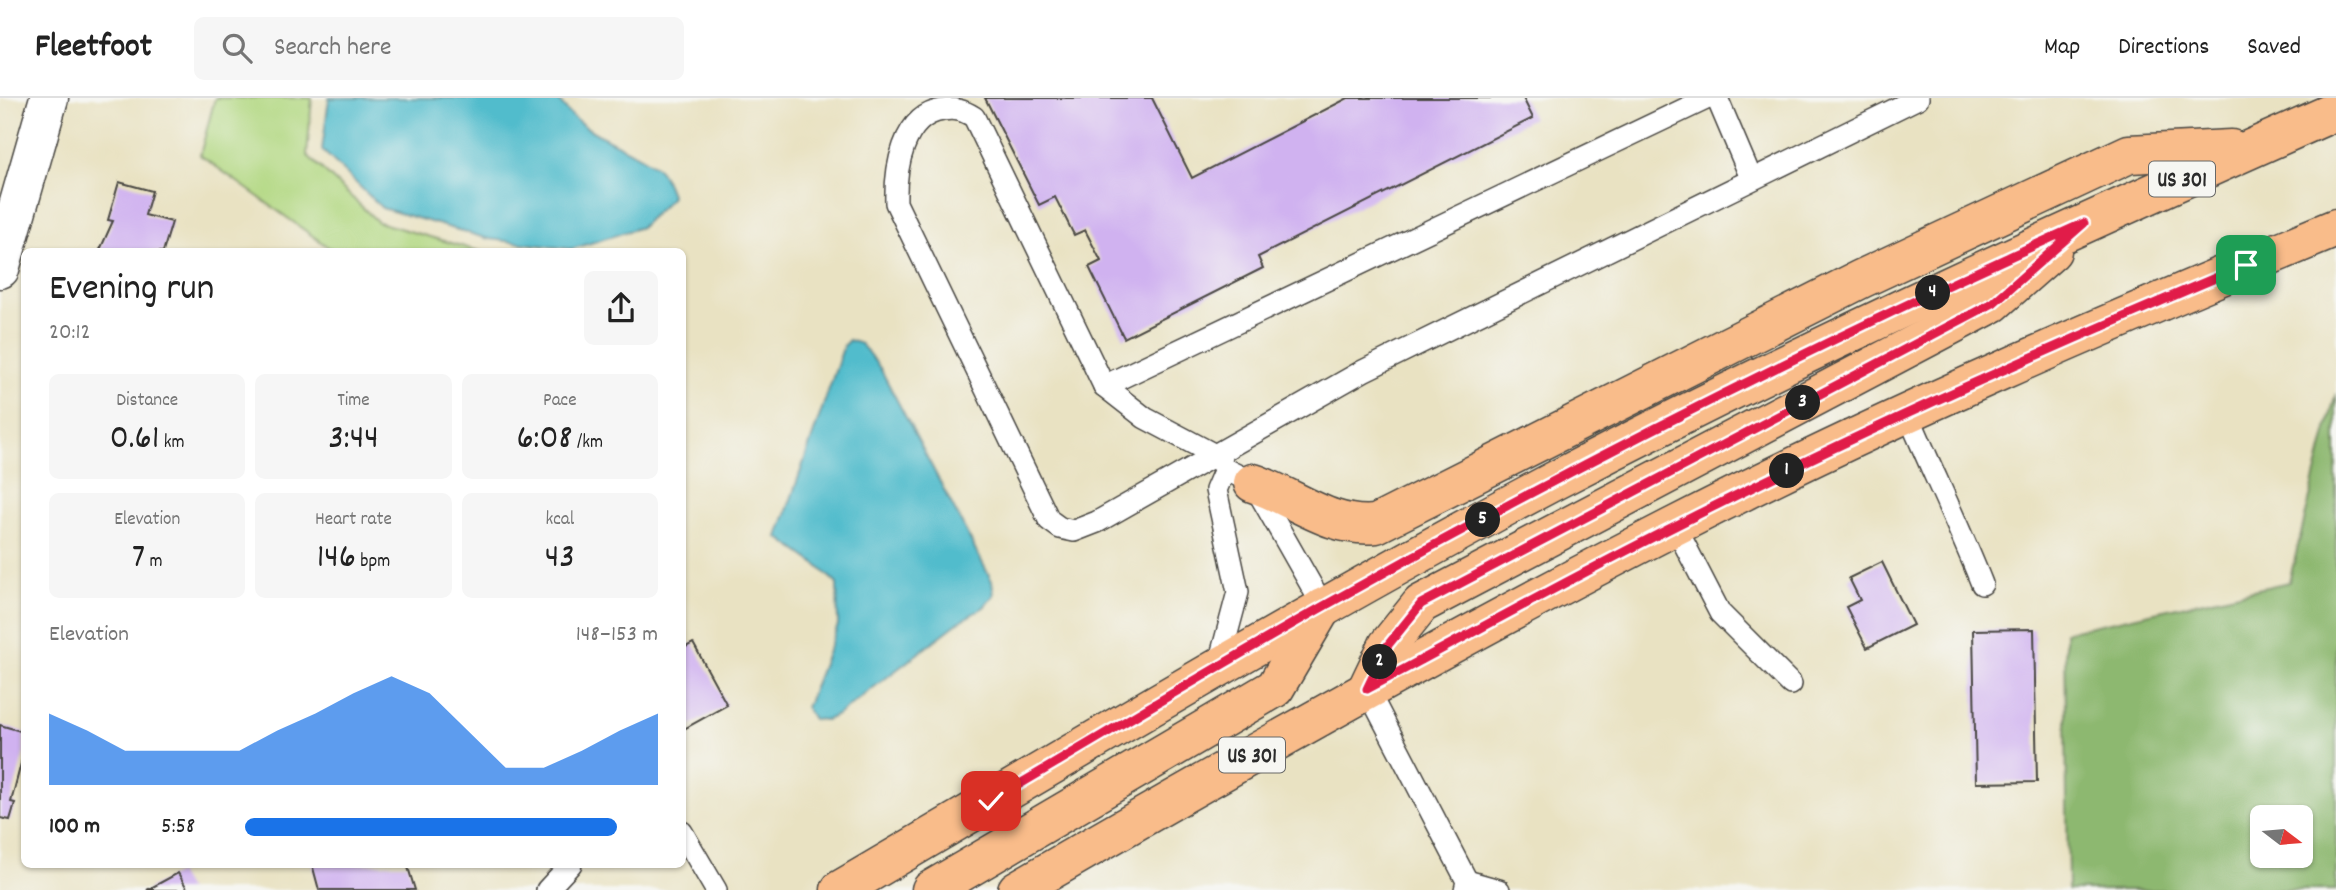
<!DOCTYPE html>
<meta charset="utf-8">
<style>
body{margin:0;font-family:Dekko,sans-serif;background:#f6f6f6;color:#222;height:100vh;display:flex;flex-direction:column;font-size:26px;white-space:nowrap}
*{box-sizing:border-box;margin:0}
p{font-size:23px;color:#767676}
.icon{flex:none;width:38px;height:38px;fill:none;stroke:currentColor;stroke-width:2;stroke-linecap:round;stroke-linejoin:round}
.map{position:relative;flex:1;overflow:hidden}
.sheet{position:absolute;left:21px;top:150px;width:665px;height:620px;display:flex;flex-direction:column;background:#fff;border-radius:10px;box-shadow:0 2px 5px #0004}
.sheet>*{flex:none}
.needle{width:46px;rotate:106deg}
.tools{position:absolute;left:2250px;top:707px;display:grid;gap:14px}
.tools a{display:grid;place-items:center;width:63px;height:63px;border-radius:10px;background:#fff;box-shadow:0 2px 5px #0004;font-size:35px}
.pin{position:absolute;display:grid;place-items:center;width:60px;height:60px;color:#fff;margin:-30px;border-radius:14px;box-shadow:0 4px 10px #0006}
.km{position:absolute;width:35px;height:35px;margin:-18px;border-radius:50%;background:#222;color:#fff;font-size:19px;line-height:35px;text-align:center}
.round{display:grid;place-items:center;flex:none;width:74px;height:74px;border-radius:10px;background:#f6f6f6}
.summary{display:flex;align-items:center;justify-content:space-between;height:119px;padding:0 28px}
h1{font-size:38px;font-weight:600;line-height:52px}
.stats{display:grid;grid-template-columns:repeat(3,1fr);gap:10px;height:119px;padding:7px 28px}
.stats div{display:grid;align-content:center;border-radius:10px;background:#f6f6f6;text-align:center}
.stats b{font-size:35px;font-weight:600}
.stats small{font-size:19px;font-weight:400}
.stats p{font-size:19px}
.chart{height:196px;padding:14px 28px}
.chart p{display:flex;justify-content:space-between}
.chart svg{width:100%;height:126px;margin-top:7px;fill:#1a73e8;opacity:.7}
ul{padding:0 28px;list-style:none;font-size:23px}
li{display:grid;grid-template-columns:112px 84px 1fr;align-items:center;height:52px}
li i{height:18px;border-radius:9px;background:#1a73e8}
header{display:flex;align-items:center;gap:42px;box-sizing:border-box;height:98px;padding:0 35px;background:#fff;border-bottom:2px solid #e0e0e0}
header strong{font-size:33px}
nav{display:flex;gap:38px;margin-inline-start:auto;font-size:24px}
.search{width:490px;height:63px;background:#f6f6f6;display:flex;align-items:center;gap:18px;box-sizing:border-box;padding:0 24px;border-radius:10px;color:#767676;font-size:26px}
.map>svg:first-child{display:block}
</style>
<header>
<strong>Fleetfoot</strong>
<div class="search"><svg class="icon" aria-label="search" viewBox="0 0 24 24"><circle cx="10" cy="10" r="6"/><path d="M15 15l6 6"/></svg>Search here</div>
<nav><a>Map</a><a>Directions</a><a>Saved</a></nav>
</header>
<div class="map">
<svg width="2336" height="792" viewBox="0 0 2336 792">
<rect width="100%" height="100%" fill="#f6f6f2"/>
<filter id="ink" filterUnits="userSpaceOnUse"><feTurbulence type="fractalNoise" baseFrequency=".0143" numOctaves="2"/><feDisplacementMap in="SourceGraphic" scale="14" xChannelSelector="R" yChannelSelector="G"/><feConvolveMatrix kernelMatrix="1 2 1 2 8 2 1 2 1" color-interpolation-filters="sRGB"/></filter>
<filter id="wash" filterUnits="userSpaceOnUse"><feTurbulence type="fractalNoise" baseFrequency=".00686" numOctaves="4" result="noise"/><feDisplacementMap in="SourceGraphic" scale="28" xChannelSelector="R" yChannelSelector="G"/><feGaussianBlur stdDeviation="1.57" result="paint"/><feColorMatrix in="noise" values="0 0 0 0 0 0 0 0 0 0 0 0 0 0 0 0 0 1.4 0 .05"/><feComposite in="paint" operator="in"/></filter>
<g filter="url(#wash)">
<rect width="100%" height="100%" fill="#e9e2c2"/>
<!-- green -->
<path fill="#b2d882" stroke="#6e8256" stroke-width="2" d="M 215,0 L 312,0 L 307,57 L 378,124 L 482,154 L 335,154 L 200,57 Z"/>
<!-- forest -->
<path fill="#8db870" stroke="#5c724e" stroke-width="2" fill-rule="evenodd" d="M 2336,295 L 2336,792 L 2068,792 L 2065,534 L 2289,484 ZM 2263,719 L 2301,719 L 2301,758 L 2263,758 Z"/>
<!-- water -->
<g fill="#51bccc" stroke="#3e747c" stroke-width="2">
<path d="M 329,0 L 558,0 C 576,35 629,47 657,70 C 664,75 668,90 672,99 L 641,129 L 572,151 L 489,141 L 382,110 L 322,52 Z"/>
<path d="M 849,242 L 861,246 L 880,270 L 992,483 L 994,497 L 984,509 L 959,524 L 839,616 L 827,622 L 813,621 L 806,610 L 838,527 L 837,486 L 817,467 L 778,439 L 844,247 Z"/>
</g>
<g id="blocks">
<!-- building -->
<g fill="#d0b2f0">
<path d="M 985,0 L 1152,0 L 1192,80 L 1348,0 L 1523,0 L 1533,20 L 1258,159 L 1263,170 L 1124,240 L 1089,169 L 1101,163 L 1085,132 L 1074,137 L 1055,99 L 1039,107 Z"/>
<path d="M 119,84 L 152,93 L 145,117 L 172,124 L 163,154 L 99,154 L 113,123 L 108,122 Z"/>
<path d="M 1882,464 L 1913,527 L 1867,550 L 1846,509 L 1860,502 L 1849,480 Z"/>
<path d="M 2034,531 L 2037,684 L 1976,685 L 1973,532 Z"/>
<path d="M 693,545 L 727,607 L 682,632 L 682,551 Z"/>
<path d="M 0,627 L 24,634 L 24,654 L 11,704 L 15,705 L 10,722 L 0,720 Z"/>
<path d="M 312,766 L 407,766 L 415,792 L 319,792 Z"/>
<path d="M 178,775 L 188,792 L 147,792 Z"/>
</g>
</g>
</g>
<g filter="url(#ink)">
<use href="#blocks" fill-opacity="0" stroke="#484642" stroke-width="2"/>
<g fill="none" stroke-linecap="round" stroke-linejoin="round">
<!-- service casing -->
<g stroke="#484642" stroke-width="24">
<g id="service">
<path d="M 1708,0 L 1104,288 L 974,19 C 963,12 955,10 943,12 C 902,17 895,73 896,105 L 1049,422 L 1060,430 L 1074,433 L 1097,424 L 1363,273 L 1918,0"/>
<path d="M 1717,0 L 1751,80"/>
<path d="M 1104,288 L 1145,320 L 1215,357 L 1225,371 L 1253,385 L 1323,508"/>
<path d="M 1908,316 C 1932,373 1959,428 1982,486"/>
<path d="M 1675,428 L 1720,515 L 1791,586"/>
<path d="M 1218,569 L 1238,494 L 1216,392 L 1225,371"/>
<path d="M 1367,591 L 1467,783 L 1465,792"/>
<path d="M 682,734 L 716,792"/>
<path d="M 1467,783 L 1499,792"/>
<path d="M 547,792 L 571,766"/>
</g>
</g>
<!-- minor casing -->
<g stroke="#484642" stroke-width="41">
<path id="minor" d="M 0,171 L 49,0"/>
</g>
<!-- primary casing -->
<g stroke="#484642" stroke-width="41">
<g id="primary">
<path d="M 1253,385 C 1295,399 1330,431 1376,426 L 1861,181 L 2129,56 L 2231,51"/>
<path d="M 1367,591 L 1388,547 L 1421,506 L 1993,205 L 2052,153"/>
<path d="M 840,792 C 1077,653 1312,511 1554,383 C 1810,249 2072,130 2336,13"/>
<path d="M 931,792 L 1275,590 L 1322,510"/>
<path d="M 1017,792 C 1233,666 1450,543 1673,429 C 1888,318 2112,223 2336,130"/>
</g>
</g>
<!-- service -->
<use href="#service" stroke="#fff" stroke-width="21"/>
<!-- minor -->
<use href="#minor" stroke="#fff" stroke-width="38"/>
<!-- primary -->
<use href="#primary" stroke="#f9bc8a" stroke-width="38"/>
</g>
</g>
<g fill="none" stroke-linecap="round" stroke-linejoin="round" filter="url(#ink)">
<!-- route casing -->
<g stroke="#fff" stroke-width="14">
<path id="route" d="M 991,703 C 1102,638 1212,571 1324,508 C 1571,369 1826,241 2084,125 L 1993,205 L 1421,506 L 1388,547 L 1367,591 C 1469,537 1571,480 1675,428 C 1861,333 2053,248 2246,167"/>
</g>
<!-- route -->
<use href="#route" stroke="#e11d48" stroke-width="9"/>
</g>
<g text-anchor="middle" stroke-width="5" stroke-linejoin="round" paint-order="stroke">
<!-- shield labels -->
<g fill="#f6f6f2" stroke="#686867" stroke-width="2">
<rect x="2149" y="63.5" width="66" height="35" rx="5"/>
<rect x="1219" y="639.5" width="66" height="35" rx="5"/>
</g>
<g font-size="21" font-weight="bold" fill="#2b2b2b">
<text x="2182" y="88">US 301</text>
<text x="1252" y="664">US 301</text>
</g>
</g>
</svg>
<div class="tools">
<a><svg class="needle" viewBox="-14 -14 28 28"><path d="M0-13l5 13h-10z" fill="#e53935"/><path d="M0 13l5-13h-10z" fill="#767676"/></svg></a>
</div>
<div class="pin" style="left:2246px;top:167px;background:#1e9e55"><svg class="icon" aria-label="arrive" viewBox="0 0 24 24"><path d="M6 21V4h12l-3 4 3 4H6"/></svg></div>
<div class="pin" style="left:991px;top:703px;background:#d93025"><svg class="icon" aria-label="check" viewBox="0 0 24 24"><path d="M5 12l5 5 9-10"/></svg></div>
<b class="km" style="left:1787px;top:373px">1</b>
<b class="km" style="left:1380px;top:564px">2</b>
<b class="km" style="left:1803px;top:305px">3</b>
<b class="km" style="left:1933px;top:195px">4</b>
<b class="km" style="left:1483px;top:422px">5</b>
<section class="sheet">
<div class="summary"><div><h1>Evening run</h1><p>20:12</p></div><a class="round"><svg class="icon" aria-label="share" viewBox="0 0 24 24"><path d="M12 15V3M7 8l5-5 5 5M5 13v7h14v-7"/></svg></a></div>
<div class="stats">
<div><p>Distance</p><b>0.61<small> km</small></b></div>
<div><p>Time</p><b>3:44</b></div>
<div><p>Pace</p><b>6:08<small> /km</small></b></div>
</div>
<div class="stats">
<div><p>Elevation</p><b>7<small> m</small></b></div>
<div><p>Heart rate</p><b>146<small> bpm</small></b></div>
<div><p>kcal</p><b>43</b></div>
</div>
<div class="chart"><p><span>Elevation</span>148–153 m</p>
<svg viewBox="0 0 160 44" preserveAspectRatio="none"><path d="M0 44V19L10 25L20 32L30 32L40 32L50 32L60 25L70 19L80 12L90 6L100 12L110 25L120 38L130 38L140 32L150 25L160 19V44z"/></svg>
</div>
<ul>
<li><b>100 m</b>5:58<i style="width:90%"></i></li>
</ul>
</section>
</div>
